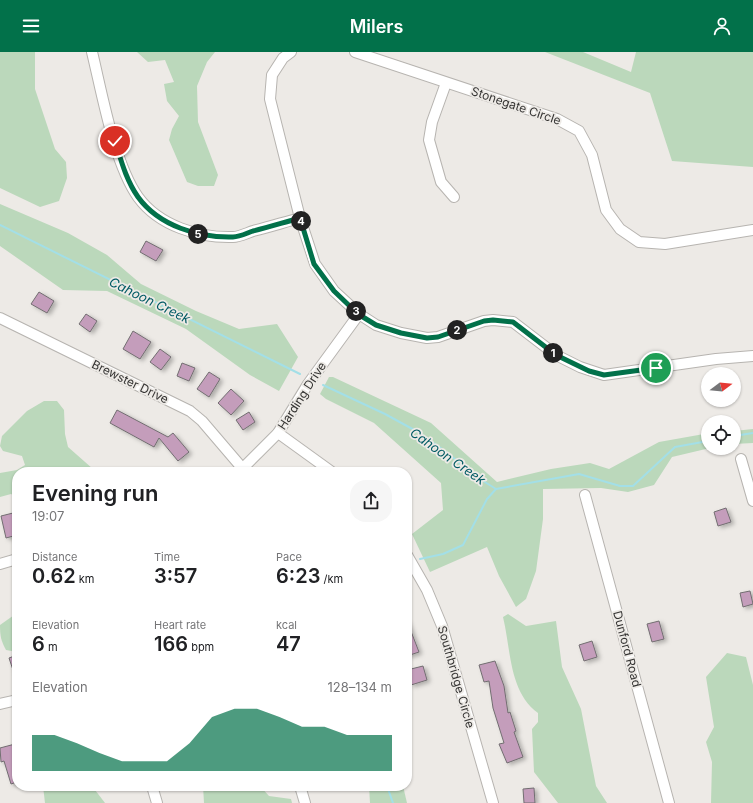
<!DOCTYPE html>
<meta charset="utf-8">
<style>
body{margin:0;font-family:Inter,sans-serif;background:#f6f6f6;color:#202124;height:100vh;display:flex;flex-direction:column;font-size:15px;white-space:nowrap}
*{box-sizing:border-box;margin:0}
p{font-size:13px;color:#757577}
.icon{flex:none;width:22px;height:22px;fill:none;stroke:currentColor;stroke-width:2;stroke-linecap:round;stroke-linejoin:round}
.map{position:relative;flex:1;overflow:hidden}
.side{position:absolute;left:12px;top:415px;width:400px;height:324px;display:flex;flex-direction:column;background:#fff;border-radius:16px;box-shadow:0 1px 3px #0004}
.side>*{flex:none}
.needle{width:26px;rotate:74deg}
.tools{position:absolute;left:701px;top:315px;display:grid;gap:8px}
.tools a{display:grid;place-items:center;width:40px;height:40px;border-radius:50%;background:#fff;box-shadow:0 1px 3px #0004;font-size:20px}
.pin{position:absolute;display:grid;place-items:center;width:34px;height:34px;color:#fff;margin:-17px;border:2px solid #fff;border-radius:50%;box-shadow:0 1px 4px #0007}
.km{position:absolute;width:20px;height:20px;margin:-10px;border-radius:50%;background:#222;color:#fff;font-size:11px;line-height:20px;text-align:center}
.round{display:grid;place-items:center;flex:none;width:42px;height:42px;border-radius:16px;background:#f6f6f6}
.summary{display:flex;align-items:center;justify-content:space-between;height:68px;padding:0 20px}
h1{font-size:22px;font-weight:600;line-height:30px}
.metrics{display:grid;grid-template-columns:repeat(3,1fr);gap:6px;height:68px;padding:4px 20px}
.metrics div{display:grid;align-content:center}
.metrics b{font-size:20px;font-weight:600}
.metrics small{font-size:11px;font-weight:400}
.metrics p{font-size:11px}
.chart{height:112px;padding:8px 20px}
.chart p{display:flex;justify-content:space-between}
.chart svg{width:100%;height:72px;margin-top:4px;fill:#02714a;opacity:.7}
header{display:flex;justify-content:space-between;align-items:center;height:52px;padding:0 20px;background:#02714a;color:#fff;font-size:18px;font-weight:600}
.map>svg:first-child{display:block}
</style>
<header><svg class="icon" aria-label="menu" viewBox="0 0 24 24"><path d="M4 6h16M4 12h16M4 18h16"/></svg>Milers<svg class="icon" aria-label="person" viewBox="0 0 24 24"><circle cx="12" cy="8" r="4"/><path d="M4 21q1-7 8-7t8 7"/></svg></header>
<div class="map">
<svg width="753" height="751" viewBox="0 0 753 751">
<defs>
<filter id="shadow"><feDropShadow dx="3" dy="2" stdDeviation="2" flood-color="#0004"/></filter>
</defs>
<rect width="100%" height="100%" fill="#edeae6"/>
<!-- green -->
<g fill="#bbd8bb">
<path d="M 0,0 L 35,0 L 35,37 L 55,97 L 66,110 L 67,126 L 59,149 L 40,155 L 0,136 Z"/>
<path d="M 137,0 L 215,0 L 207,10 L 197,34 L 198,70 L 218,123 L 214,134 L 198,134 L 187,130 L 169,88 L 172,77 L 179,64 L 167,49 L 164,32 L 174,30 L 165,8 L 148,10 Z"/>
<path d="M 545,0 L 583,0 L 631,20 L 636,0 L 753,0 L 753,115 L 672,109 L 650,41 Z"/>
<path d="M 0,152 L 68,181 L 107,203 L 141,232 L 196,259 L 239,277 L 277,272 L 298,305 L 279,339 L 250,323 L 186,277 L 107,239 L 63,238 L 0,194 Z"/>
<path d="M 329,325 L 333,325 L 431,371 L 497,430 L 551,417 L 590,411 L 609,417 L 659,390 L 704,382 L 708,381 L 708,396 L 710,396 L 672,405 L 654,433 L 628,440 L 601,436 L 543,437 L 543,467 L 536,519 L 526,547 L 516,555 L 499,524 L 487,495 L 430,520 L 412,482 L 443,458 L 441,431 L 374,371 L 326,347 L 320,342 Z"/>
<path d="M 44,349 L 57,349 L 64,358 L 65,382 L 68,395 L 93,417 L 93,420 L 17,420 L 17,445 L 11,442 L 0,445 L 0,421 L 17,418 L 25,413 L 22,404 L 3,399 L 0,394 L 2,384 L 27,359 Z"/>
<path d="M 753,377 L 753,391 L 734,392 L 734,379 Z"/>
<path d="M 17,561 L 17,600 L 6,598 C 1,589 0,584 0,573 Z"/>
<path d="M 508,562 L 526,574 L 556,569 L 562,615 L 581,657 L 596,734 L 607,751 L 558,751 L 534,720 L 532,677 L 538,670 L 538,661 C 509,640 511,598 503,565 Z"/>
<path d="M 727,601 L 746,605 L 753,633 L 753,751 L 711,751 L 712,710 L 706,690 L 714,675 L 706,625 Z"/>
<path d="M 43,734 L 92,734 L 105,751 L 45,751 Z"/>
<path d="M 203,734 L 260,734 L 269,744 L 291,747 L 292,751 L 204,751 Z"/>
<path d="M 369,734 L 403,734 L 407,751 L 370,751 Z"/>
</g>
<g fill="none" stroke-linecap="round" stroke-linejoin="round">
<!-- stream -->
<g stroke="#a3dfe7" stroke-width="2">
<path d="M 0,173 L 300,322"/>
<path d="M 323,333 L 385,362 L 418,380 L 449,402 L 472,422 L 496,437 L 579,422 L 620,434 L 633,434 L 675,395 L 708,389"/>
<path d="M 734,384 L 753,381"/>
<path d="M 420,507 L 443,502 L 463,493 L 487,447 L 496,437"/>
<path d="M 387,734 L 393,751"/>
</g>
</g>
<!-- building -->
<g fill="#c49dbb" stroke="#726e71" filter="url(#shadow)">
<path d="M 146,189 L 163,198 L 156,209 L 140,200 Z"/>
<path d="M 39,240 L 54,249 L 47,261 L 31,252 Z"/>
<path d="M 86,262 L 97,269 L 90,280 L 79,272 Z"/>
<path d="M 133,279 L 151,290 L 140,307 L 123,297 Z"/>
<path d="M 160,297 L 171,305 L 161,318 L 150,310 Z"/>
<path d="M 182,311 L 195,316 L 189,329 L 177,324 Z"/>
<path d="M 209,320 L 220,327 L 209,345 L 197,337 Z"/>
<path d="M 231,337 L 244,349 L 231,363 L 218,351 Z"/>
<path d="M 117,358 L 168,385 L 173,381 L 189,400 L 178,409 L 159,386 L 154,395 L 110,371 Z"/>
<path d="M 249,360 L 255,370 L 243,378 L 236,368 Z"/>
<path d="M 726,456 L 731,470 L 718,474 L 714,460 Z"/>
<path d="M 17,460 L 17,483 L 6,486 L 1,464 Z"/>
<path d="M 750,539 L 753,552 L 743,555 L 740,541 Z"/>
<path d="M 407,569 L 419,600 L 407,604 Z"/>
<path d="M 659,569 L 664,587 L 652,590 L 647,572 Z"/>
<path d="M 592,589 L 597,605 L 584,609 L 579,593 Z"/>
<path d="M 17,603 L 17,627 L 16,627 L 9,606 Z"/>
<path d="M 495,609 L 504,634 L 508,661 L 510,660 L 516,679 L 514,680 L 523,705 L 507,711 L 499,692 L 504,691 L 493,656 L 489,629 L 484,630 L 479,613 Z"/>
<path d="M 423,614 L 427,628 L 411,633 L 407,618 Z"/>
<path d="M 15,692 L 17,730 L 11,732 L 4,709 L 1,710 L 0,696 Z"/>
<path d="M 534,736 L 535,751 L 524,751 L 523,737 Z"/>
</g>
<g fill="none" stroke-linecap="round" stroke-linejoin="round">
<!-- minor casing -->
<g stroke="#b7b4b0" stroke-width="12">
<g id="minor">
<path d="M 92,0 C 102,41 114,111 138,145 C 159,174 199,186 233,185 C 239,185 247,181 253,179 C 269,175 285,170 300,166"/>
<path d="M 291,0 L 283,6 L 272,23 L 270,47 L 300,166 L 315,212 L 334,239 L 359,262 L 376,273 L 401,281 L 427,286 L 438,285 L 484,269 L 493,268 L 513,270 L 556,303 L 580,315 L 604,323 L 716,307 L 753,304"/>
<path d="M 355,0 L 557,67 L 579,79 L 592,103 L 606,158 L 620,177 L 639,190 L 665,192 L 753,178"/>
<path d="M 446,31 L 432,70 L 429,88 L 441,130 L 454,145"/>
<path d="M 0,266 L 190,359 L 202,369 L 243,417"/>
<path d="M 278,381 L 332,420"/>
<path d="M 741,407 L 753,449"/>
<path d="M 239,420 L 278,381 L 308,332 L 359,262"/>
<path d="M 585,443 L 669,751"/>
<path d="M 407,503 L 427,538 L 442,574 L 493,751"/>
<path d="M 0,512 L 17,507"/>
<path d="M 0,652 L 17,648"/>
<path d="M 152,734 L 157,751"/>
<path d="M 300,734 L 305,751"/>
</g>
</g>
<!-- minor -->
<use href="#minor" stroke="#fff" stroke-width="10"/>
</g>
<g fill="none" stroke-linecap="round" stroke-linejoin="round">
<!-- route casing -->
<g stroke="#fff" stroke-width="8">
<path id="route" d="M 115,89 C 121,108 126,128 138,145 C 159,174 199,186 233,185 C 240,185 247,181 253,179 C 269,175 285,170 300,166 L 314,212 L 334,239 L 358,262 L 376,273 L 401,281 L 427,286 L 438,285 L 484,269 L 493,268 L 513,270 L 556,303 L 589,319 L 604,323 L 656,316"/>
</g>
<!-- route -->
<use href="#route" stroke="#02714a" stroke-width="5"/>
</g>
<g text-anchor="middle" stroke-width="3.5" stroke-linejoin="round" paint-order="stroke">
<!-- street labels -->
<g font-size="12" fill="#353433" stroke="#edeae6">
<text transform="translate(516 54) rotate(19)" y="4">Stonegate Circle</text>
<text transform="translate(130 330) rotate(26)" y="4">Brewster Drive</text>
<text transform="translate(302 344) rotate(-57)" y="4">Harding Drive</text>
<text transform="translate(627 597) rotate(75)" y="4">Dunford Road</text>
<text transform="translate(456 625) rotate(74)" y="4">Southbridge Circle</text>
</g>
<!-- water labels -->
<g font-size="13" font-style="italic" fill="#015b64" stroke="#edeae6">
<text transform="translate(150 248) rotate(26)" y="5">Cahoon Creek</text>
<text transform="translate(448 404) rotate(35)" y="5">Cahoon Creek</text>
</g>
</g>
</svg>
<div class="tools">
<a><svg class="needle" viewBox="-14 -14 28 28"><path d="M0-13l5 13h-10z" fill="#e53935"/><path d="M0 13l5-13h-10z" fill="#757577"/></svg></a>
<a><svg class="icon" aria-label="locate" viewBox="0 0 24 24"><circle cx="12" cy="12" r="6"/><path d="M12 2v4M12 18v4M2 12h4M18 12h4"/></svg></a>
</div>
<div class="pin" style="left:656px;top:316px;background:#1e9e55"><svg class="icon" aria-label="arrive" viewBox="0 0 24 24"><path d="M6 21V4h12l-3 4 3 4H6"/></svg></div>
<div class="pin" style="left:115px;top:89px;background:#d93025"><svg class="icon" aria-label="check" viewBox="0 0 24 24"><path d="M5 12l5 5 9-10"/></svg></div>
<b class="km" style="left:553px;top:301px">1</b>
<b class="km" style="left:457px;top:278px">2</b>
<b class="km" style="left:356px;top:259px">3</b>
<b class="km" style="left:301px;top:169px">4</b>
<b class="km" style="left:198px;top:182px">5</b>
<section class="side">
<div class="summary"><div><h1>Evening run</h1><p>19:07</p></div><a class="round"><svg class="icon" aria-label="share" viewBox="0 0 24 24"><path d="M12 15V3M7 8l5-5 5 5M5 13v7h14v-7"/></svg></a></div>
<div class="metrics">
<div><p>Distance</p><b>0.62<small> km</small></b></div>
<div><p>Time</p><b>3:57</b></div>
<div><p>Pace</p><b>6:23<small> /km</small></b></div>
</div>
<div class="metrics">
<div><p>Elevation</p><b>6<small> m</small></b></div>
<div><p>Heart rate</p><b>166<small> bpm</small></b></div>
<div><p>kcal</p><b>47</b></div>
</div>
<div class="chart"><p><span>Elevation</span>128–134 m</p>
<svg viewBox="0 0 160 44" preserveAspectRatio="none"><path d="M0 44V22L10 22L20 27L30 33L40 38L50 38L60 38L70 27L80 11L90 6L100 6L110 11L120 17L130 17L140 22L150 22L160 22V44z"/></svg>
</div>
</section>
</div>
